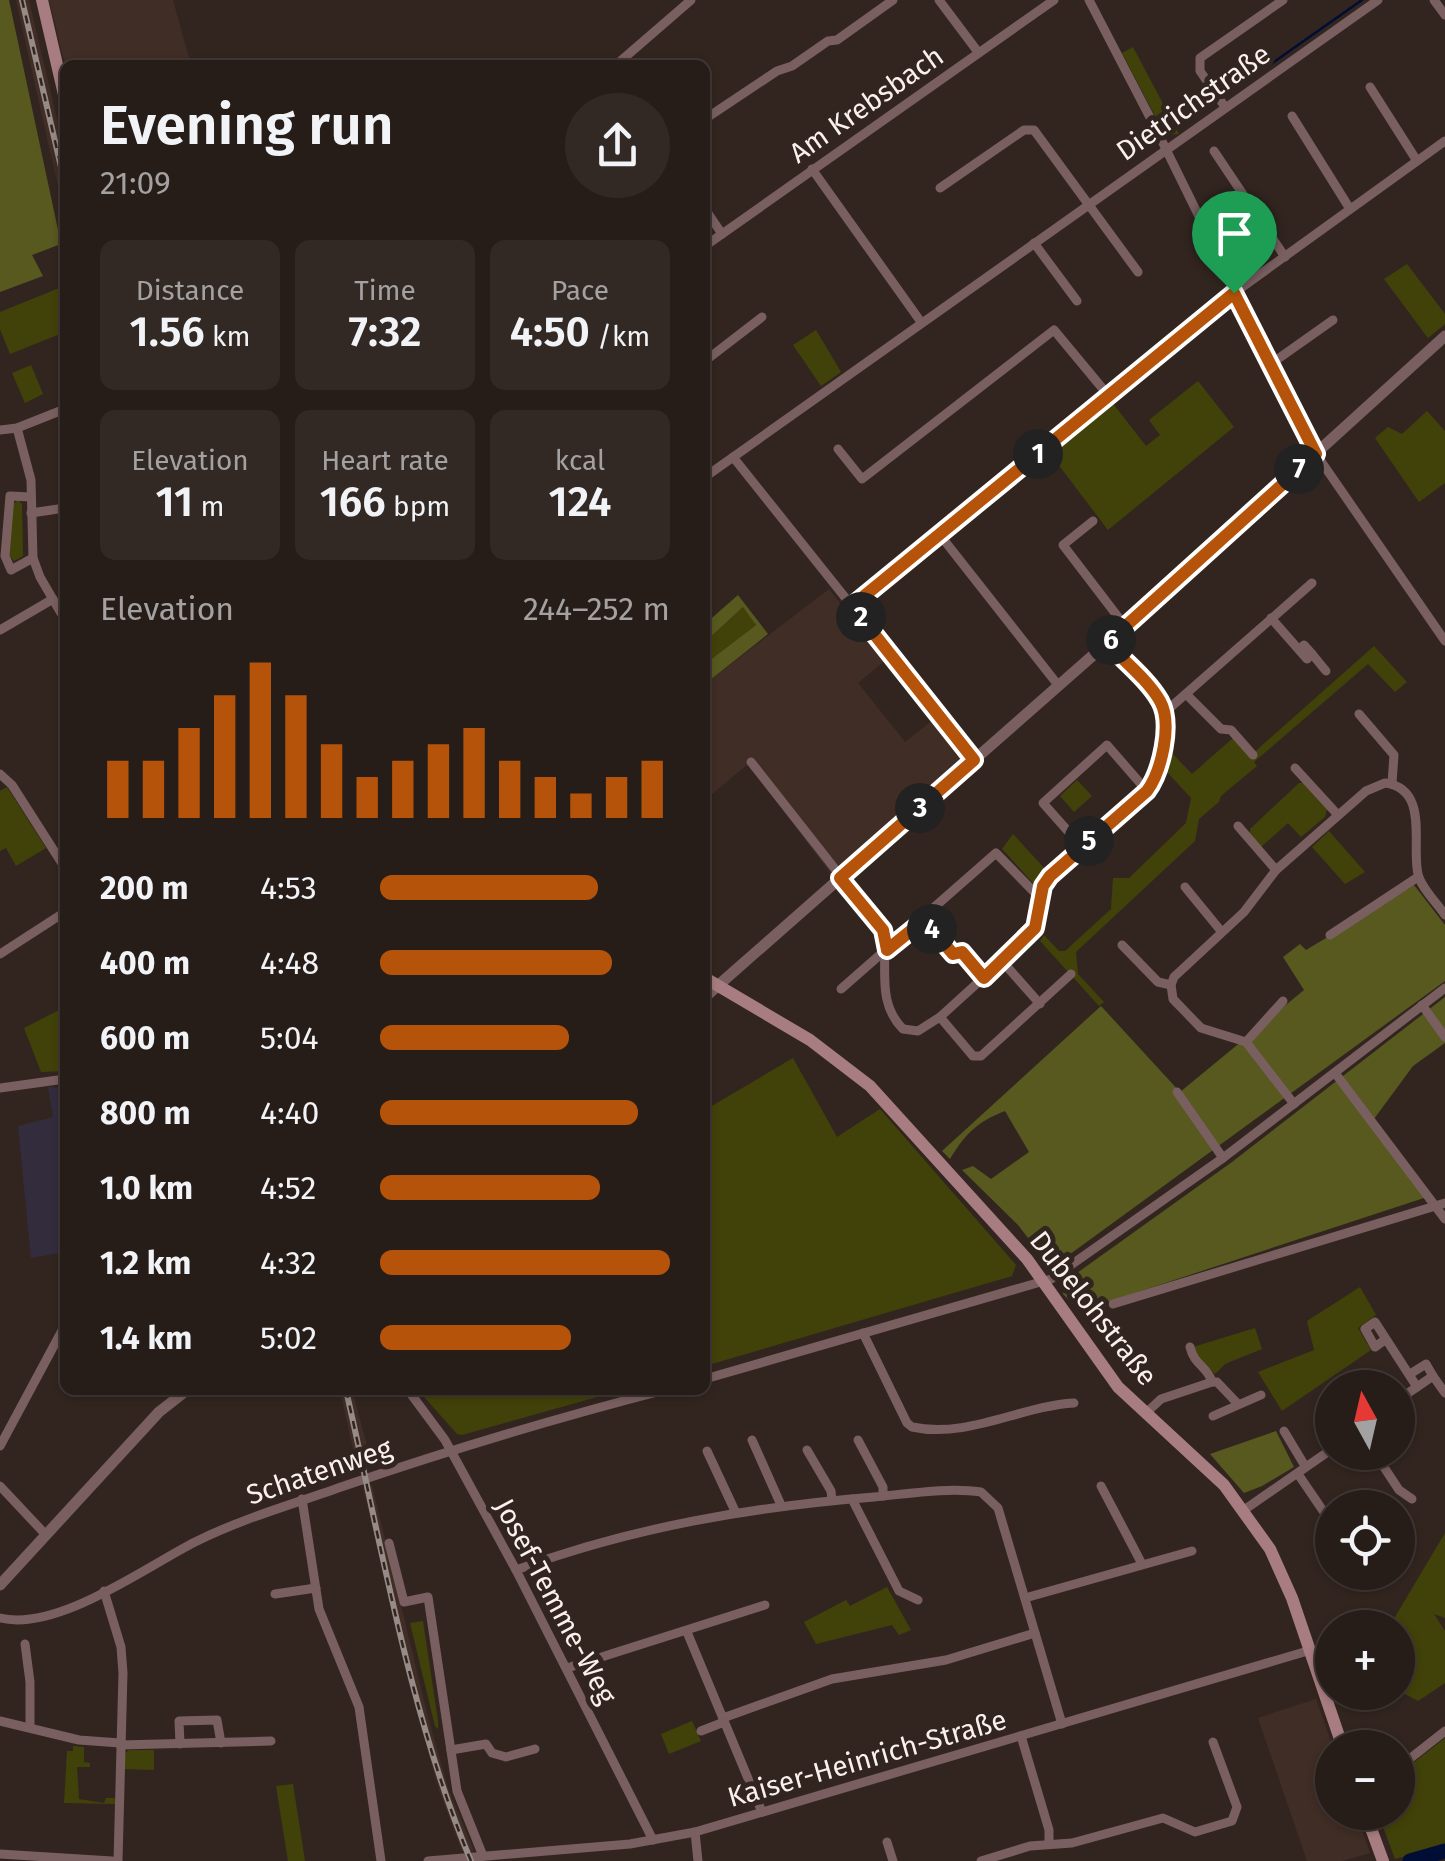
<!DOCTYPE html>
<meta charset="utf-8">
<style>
body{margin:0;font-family:"Fira Sans",sans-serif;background:#322925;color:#f1f3f6;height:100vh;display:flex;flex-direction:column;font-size:38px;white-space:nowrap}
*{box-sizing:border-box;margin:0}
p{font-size:32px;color:#a4a1a2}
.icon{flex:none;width:55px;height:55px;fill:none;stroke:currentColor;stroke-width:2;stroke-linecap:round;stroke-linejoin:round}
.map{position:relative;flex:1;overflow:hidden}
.side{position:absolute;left:60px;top:60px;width:650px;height:1335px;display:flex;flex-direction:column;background:#261c18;border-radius:15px;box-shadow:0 2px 8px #0004,0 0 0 2px #423a37}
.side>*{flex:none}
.needle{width:65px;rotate:352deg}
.tools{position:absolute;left:1315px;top:1370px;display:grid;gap:20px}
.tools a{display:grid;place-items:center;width:100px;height:100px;border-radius:50%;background:#261c18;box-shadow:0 2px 8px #0004,0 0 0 2px #423a37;font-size:50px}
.pin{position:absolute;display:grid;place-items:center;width:85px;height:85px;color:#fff;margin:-102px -42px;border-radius:50% 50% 50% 0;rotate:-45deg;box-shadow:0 0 10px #0007}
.pin .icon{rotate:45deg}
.km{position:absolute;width:50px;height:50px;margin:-25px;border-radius:50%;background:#222;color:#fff;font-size:28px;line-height:50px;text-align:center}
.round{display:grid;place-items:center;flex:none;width:105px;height:105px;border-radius:52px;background:#322925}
.head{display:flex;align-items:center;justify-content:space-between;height:170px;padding:0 40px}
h1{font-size:55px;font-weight:600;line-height:75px}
.metrics{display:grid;grid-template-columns:repeat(3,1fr);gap:15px;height:170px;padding:10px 40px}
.metrics div{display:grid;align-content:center;border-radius:15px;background:#322925;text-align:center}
.metrics b{font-size:42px;font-weight:600}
.metrics small{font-size:28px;font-weight:400}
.metrics p{font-size:28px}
.chart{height:280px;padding:20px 40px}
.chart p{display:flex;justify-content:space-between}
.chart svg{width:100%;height:180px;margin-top:10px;stroke:#b45309;stroke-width:6}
ul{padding:0 40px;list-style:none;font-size:32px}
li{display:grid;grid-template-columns:160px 120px 1fr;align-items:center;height:75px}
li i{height:25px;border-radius:12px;background:#b45309}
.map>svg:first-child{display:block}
</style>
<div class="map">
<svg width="1445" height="1861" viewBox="0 0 1445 1861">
<rect width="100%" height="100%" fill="#322520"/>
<!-- built -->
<g fill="#402d25">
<path d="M 16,0 L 29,0 L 65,153 L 65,218 Z"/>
<path d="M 49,0 L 173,0 L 191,65 L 65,65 Z"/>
<path d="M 829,589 L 886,660 L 858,683 L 905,742 L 933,720 L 959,752 L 961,761 L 831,874 L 748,764 L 711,795 L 705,788 L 705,684 Z"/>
<path d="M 340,1390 L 352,1390 L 373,1467 L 358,1472 Z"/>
<path d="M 372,1485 L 427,1713 L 448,1788 L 474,1851 L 462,1851 L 439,1790 L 418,1716 L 363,1488 Z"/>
<path d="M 1316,1699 L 1333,1747 L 1332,1812 L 1356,1813 L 1370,1853 L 1343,1861 L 1307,1861 L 1258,1718 Z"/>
</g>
<!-- education -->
<path fill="#332c3c" d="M 48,1087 L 65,1088 L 65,1252 L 31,1258 L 18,1126 L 53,1117 Z"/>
<!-- green -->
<g fill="#414209">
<path d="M 1133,47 L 1179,134 L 1165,135 L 1122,53 Z"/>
<path d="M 1407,264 L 1445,314 L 1445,324 L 1428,338 L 1384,279 Z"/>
<path d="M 64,286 L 65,332 L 10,354 L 0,329 L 0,312 Z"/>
<path d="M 816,330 L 841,372 L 821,386 L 793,345 Z"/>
<path d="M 31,365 L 43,394 L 25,403 L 12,373 Z"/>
<path d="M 1198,381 L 1234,427 L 1108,530 L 1048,451 L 1111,401 L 1146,446 L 1160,435 L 1149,420 Z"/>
<path d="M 1427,411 L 1445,431 L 1445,483 L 1419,502 L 1375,438 L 1388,427 L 1402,434 Z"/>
<path d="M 18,500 L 22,504 L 23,556 L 14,561 L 9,555 L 13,504 Z"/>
<path d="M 744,606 L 756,625 L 705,664 L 705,642 Z"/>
<path d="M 1374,646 L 1407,682 L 1395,692 L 1368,664 L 1254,762 L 1257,766 L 1221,796 L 1219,802 L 1199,819 L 1195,841 L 1076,952 L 1078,974 L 1104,1002 L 1099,1006 L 1040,941 L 1044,935 L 1059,951 L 1065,951 L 1111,909 L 1113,878 L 1129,878 L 1186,823 L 1191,798 L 1166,771 L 1168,749 L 1192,774 L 1233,738 L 1249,757 Z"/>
<path d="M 1077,780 L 1092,796 L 1074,812 L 1060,796 Z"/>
<path d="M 1299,783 L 1303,783 L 1327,809 L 1325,817 L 1301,837 L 1288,823 L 1261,847 L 1250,834 L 1250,829 Z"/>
<path d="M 7,787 L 46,848 L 16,866 L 6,848 L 0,851 L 0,791 Z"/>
<path d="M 1329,831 L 1365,872 L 1345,884 L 1312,847 Z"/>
<path d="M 1013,834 L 1045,869 L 1033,883 L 1002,849 Z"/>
<path d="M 65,1007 L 65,1071 L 41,1072 L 24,1028 Z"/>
<path d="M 793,1058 L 837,1137 L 880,1109 L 1016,1265 L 1012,1276 L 705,1366 L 705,1110 Z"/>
<path d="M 1360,1287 L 1376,1315 L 1358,1328 L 1371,1350 L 1282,1411 L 1258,1372 L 1314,1350 L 1307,1321 Z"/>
<path d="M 1255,1328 L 1262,1349 L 1225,1364 L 1215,1374 L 1196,1355 L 1193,1347 Z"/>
<path d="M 418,1390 L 622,1390 L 462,1435 L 457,1434 Z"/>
<path d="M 1445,1533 L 1445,1618 L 1434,1614 L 1445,1631 L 1445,1683 L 1418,1701 L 1398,1690 L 1398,1628 L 1389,1627 Z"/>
<path d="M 887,1587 L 911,1630 L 899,1635 L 892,1625 L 816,1644 L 804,1622 L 846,1600 L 850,1606 Z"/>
<path d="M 423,1621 L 438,1721 L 438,1729 L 435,1726 L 410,1623 Z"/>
<path d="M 692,1721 L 701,1741 L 669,1754 L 661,1734 Z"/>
<path d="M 1445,1738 L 1445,1845 L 1395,1859 L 1378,1813 L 1398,1812 L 1398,1775 Z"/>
<path d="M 73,1746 L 84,1747 L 84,1762 L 90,1763 L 90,1767 L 77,1767 L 79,1799 L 104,1803 L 106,1798 L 115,1798 L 115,1804 L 64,1803 L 67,1751 L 73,1751 Z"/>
<path d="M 129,1750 L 154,1750 L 154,1770 L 124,1769 L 124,1754 Z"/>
<path d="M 293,1784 L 305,1861 L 288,1861 L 276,1786 Z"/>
</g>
<!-- forest -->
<g fill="#57591f">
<path d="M 0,0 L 9,0 L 61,244 L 32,255 L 43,276 L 0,292 Z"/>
<path d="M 738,595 L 768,634 L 705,684 L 705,664 L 756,625 L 743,607 L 705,642 L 705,624 Z"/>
<path d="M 1414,885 L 1445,925 L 1445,981 L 1051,1268 L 1018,1225 L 962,1170 L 973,1166 L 991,1179 L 1029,1152 L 1005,1111 C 977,1122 966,1133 950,1159 L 942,1151 L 1101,1006 L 1180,1092 L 1304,990 L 1283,957 L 1300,944 L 1306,950 Z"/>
<path d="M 1445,997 L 1445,1043 L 1413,1066 L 1371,1123 L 1427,1197 L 1080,1311 L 1063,1294 L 1063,1283 L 1232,1162 Z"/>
<path d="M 1276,1431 L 1294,1467 L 1262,1486 L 1244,1493 L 1210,1454 Z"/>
</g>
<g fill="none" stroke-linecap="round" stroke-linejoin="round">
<!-- stream -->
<path stroke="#000d34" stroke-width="2.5" d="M 1271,64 L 1362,0"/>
<!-- river -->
<path stroke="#000d34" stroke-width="15" d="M 1410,1861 L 1445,1851"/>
<!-- minor -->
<g stroke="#7a5f61" stroke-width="9">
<path d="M 939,0 L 978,52"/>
<path d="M 1089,0 L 1157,131 L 1316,454 L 1445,641"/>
<path d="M 1434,0 L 1445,15"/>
<path d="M 616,65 L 691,0"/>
<path d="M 1370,87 L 1417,161"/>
<path d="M 1225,107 L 1200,71 L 1200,58 L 1283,0"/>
<path d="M 1292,116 L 1350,209"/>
<path d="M 705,119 L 777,71 L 792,66 L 828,41 L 837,40 L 893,0"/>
<path d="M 1214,151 L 1285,257"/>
<path d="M 812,169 L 921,322"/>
<path d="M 940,188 L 1024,130 L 1034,130 L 1138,272"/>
<path d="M 705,209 L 722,234"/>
<path d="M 1034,243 L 1077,301"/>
<path d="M 705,246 L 1054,0"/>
<path d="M 705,361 L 762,317"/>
<path d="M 1272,363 L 1333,320"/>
<path d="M 17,428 L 31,480 L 33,558 L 40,577 L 65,620"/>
<path d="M 0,430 L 17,428 L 65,409"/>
<path d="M 838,449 L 862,479 L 1054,330 L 1108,395"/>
<path d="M 733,457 L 974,759"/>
<path d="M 705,477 L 1378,0"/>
<path d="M 31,497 L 10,496 L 5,556 L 11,570 L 33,558"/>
<path d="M 31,513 L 65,508"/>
<path d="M 1093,521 L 1063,545 L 1125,626"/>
<path d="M 940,535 L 1058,685"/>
<path d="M 852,606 L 1234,293 L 1445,141"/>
<path d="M 1271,618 L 1307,659 L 1312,654 L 1304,645 L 1299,650"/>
<path d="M 0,630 L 53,599"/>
<path d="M 1312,654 L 1326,671"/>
<path d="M 1186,694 L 1221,729 L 1231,730 L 1253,755"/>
<path d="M 1164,713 L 1312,583"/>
<path d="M 1359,714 L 1394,755 L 1392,783"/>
<path d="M 751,762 L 883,930 C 889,965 875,1001 903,1029 L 918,1031 L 940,1017 L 1027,938 L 1035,928 L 1043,886 L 1050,876 L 1147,791 C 1165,767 1167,735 1162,706 L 1107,643"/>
<path d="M 1295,768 L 1338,815"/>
<path d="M 0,774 L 12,785 L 65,868"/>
<path d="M 1238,826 L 1276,870"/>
<path d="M 1082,847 L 1043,803 L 1107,745 L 1147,791"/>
<path d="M 1185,887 L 1221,931"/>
<path d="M 923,920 L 953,954 L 961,952 L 985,977"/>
<path d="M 1330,935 L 1418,877"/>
<path d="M 1122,945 L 1158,982 L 1171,985"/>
<path d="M 0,954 L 65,912"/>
<path d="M 1002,961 L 1040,1004"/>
<path d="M 841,989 L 996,853 L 1040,898"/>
<path d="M 1422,1005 L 1445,1037"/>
<path d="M 940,1017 L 973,1056 L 981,1056 L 1071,974"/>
<path d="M 1246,1042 L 1283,1001"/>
<path d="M 1335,1073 L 1445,1219"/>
<path d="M 0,1088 L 65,1079"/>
<path d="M 1177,1092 L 1223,1158"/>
<path d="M 1294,1104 L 1246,1042 L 1201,1028 L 1173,999 L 1171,985 L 1174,977 L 1244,912 L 1276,870 L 1366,791 L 1385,783 C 1430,789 1411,845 1418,874 C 1421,888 1437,903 1445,915"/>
<path d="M 1113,1304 L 1445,1203"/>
<path d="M 863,1333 L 907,1423 L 912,1427 C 967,1439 1021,1406 1074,1403"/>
<path d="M 1386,1339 L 1375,1347 L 1365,1329 L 1375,1322 L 1417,1387 L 1433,1376 L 1445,1393"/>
<path d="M 1190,1347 C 1194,1365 1208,1367 1212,1382"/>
<path d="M 1410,1374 L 1426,1364 L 1433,1376"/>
<path d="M 705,1379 L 1051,1279 L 1223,1158 L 1445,988"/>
<path d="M 408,1390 L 445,1440 L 516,1570 L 653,1840"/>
<path d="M 1398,1400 L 1417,1387"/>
<path d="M 1146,1413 L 1161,1399 L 1212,1382 L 1217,1382 L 1237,1403"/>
<path d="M 1213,1416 L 1261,1395"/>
<path d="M 1284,1431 L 1305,1466"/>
<path d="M 752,1440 L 781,1505"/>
<path d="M 858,1440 L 883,1487 L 883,1496"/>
<path d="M 0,1446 L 65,1325"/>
<path d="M 807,1450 L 831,1491 L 832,1500"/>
<path d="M 707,1451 L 735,1511"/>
<path d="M 1374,1452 L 1399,1490 L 1412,1499"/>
<path d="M 1298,1474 L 1332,1524"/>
<path d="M 0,1486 L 46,1535"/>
<path d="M 1101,1486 L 1142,1564"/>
<path d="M 302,1499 L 319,1609 L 359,1707 L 381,1861"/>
<path d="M 852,1499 L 899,1591 L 918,1600"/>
<path d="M 1244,1510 L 1332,1449"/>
<path d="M 389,1543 L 404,1602 L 428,1597 L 457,1791 L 483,1856"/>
<path d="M 516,1570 C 633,1527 751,1507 874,1497 C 907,1494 948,1487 981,1492 L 998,1508 L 1062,1724"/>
<path d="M 1344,1572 L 1350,1583 L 1356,1580 L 1357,1572"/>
<path d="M 104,1591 L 121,1647 L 123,1673 L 118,1861"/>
<path d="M 275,1594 L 316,1588"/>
<path d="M 1025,1598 L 1192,1551"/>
<path d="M 0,1618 C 57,1632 144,1568 195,1542 C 243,1518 294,1504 344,1486 C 450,1450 556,1418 665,1390"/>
<path d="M 687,1632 L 762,1812"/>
<path d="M 25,1644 L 30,1682 L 30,1727"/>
<path d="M 567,1668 L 765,1605"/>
<path d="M 723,1718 L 832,1679 L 946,1660 L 1035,1633"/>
<path d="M 0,1721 L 79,1740 L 120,1743"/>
<path d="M 701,1731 L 724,1722"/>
<path d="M 1021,1736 L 1049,1830 L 1049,1843"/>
<path d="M 180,1744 L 179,1721 L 217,1720 L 221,1743"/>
<path d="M 120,1745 L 271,1741"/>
<path d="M 451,1750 L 486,1744 L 492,1753 L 506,1757 L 535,1749"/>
<path d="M 1398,1768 L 1445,1731"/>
<path d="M 695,1832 L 698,1861"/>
<path d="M 887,1842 L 893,1861"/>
<path d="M 0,1854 L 112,1861"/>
<path d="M 428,1861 L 630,1844 L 695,1832 L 1311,1650"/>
<path d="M 981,1861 L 1030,1846 L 1072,1843 L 1163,1818 L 1195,1832 L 1232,1821 L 1237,1807 L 1213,1742"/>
</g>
<!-- tertiary -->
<g stroke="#7a5f61" stroke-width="11">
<path d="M 705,997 L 1107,643 L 1445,336"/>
<path d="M 0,1585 L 159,1412 L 187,1390"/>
</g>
<!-- secondary -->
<g stroke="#a87d81" stroke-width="12">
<path d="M 42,0 L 65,99"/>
<path d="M 705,978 L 810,1040 L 870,1086 L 1027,1259 L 1118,1387 L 1224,1485 L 1270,1549 L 1292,1598 L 1343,1748"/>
<path d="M 1365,1812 L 1383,1861"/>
</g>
<!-- rail casing -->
<g stroke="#968b86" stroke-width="6">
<g id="rail">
<path d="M 22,0 L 65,184"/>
<path d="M 346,1390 C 381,1543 410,1717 471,1861"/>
</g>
</g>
<!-- rail -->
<use href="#rail" stroke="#322520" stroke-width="2.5" stroke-dasharray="8" stroke-linecap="butt"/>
</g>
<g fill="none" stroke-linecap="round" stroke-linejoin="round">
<!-- route casing -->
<g stroke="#fff" stroke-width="20">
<path id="route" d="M 1234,293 L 1316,454 L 1107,643 C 1124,661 1148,680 1160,701 C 1173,724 1161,772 1147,791 L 1050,876 L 1043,886 L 1035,928 L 984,978 L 962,952 L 953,954 L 924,920 L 887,950 L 883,930 L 840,878 L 974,760 L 852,606 Z"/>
</g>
<!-- route -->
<use href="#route" stroke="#b45309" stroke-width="12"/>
</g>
<g text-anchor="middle" stroke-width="10" stroke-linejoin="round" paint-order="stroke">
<!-- street labels -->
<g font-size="28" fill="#faf1ed" stroke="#322520">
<text transform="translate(1193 102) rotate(-35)" y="10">Dietrichstraße</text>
<text transform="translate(866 104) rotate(-35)" y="10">Am Krebsbach</text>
<text transform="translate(1094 1308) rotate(52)" y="10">Dubelohstraße</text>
<text transform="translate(319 1471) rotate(-19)" y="10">Schatenweg</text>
<text transform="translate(556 1601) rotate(62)" y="10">Josef-Temme-Weg</text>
<text transform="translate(867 1758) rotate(-16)" y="10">Kaiser-Heinrich-Straße</text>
</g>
</g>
</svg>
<div class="tools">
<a><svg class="needle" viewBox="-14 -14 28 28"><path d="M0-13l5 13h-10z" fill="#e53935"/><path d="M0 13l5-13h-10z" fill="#a4a1a2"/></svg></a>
<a><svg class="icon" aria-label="locate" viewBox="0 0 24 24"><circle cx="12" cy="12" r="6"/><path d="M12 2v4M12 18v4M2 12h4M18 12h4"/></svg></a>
<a>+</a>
<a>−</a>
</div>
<div class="pin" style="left:1234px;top:293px;background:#1e9e55"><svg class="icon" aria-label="arrive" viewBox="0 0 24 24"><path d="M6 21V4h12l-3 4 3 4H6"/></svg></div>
<b class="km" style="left:1038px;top:454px">1</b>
<b class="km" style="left:861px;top:617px">2</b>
<b class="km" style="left:920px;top:808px">3</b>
<b class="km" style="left:932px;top:929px">4</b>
<b class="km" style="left:1089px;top:841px">5</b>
<b class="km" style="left:1111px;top:640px">6</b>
<b class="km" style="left:1299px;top:469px">7</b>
<section class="side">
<div class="head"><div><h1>Evening run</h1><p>21:09</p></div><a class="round"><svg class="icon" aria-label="share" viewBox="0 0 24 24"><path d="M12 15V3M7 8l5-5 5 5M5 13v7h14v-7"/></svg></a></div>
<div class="metrics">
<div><p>Distance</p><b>1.56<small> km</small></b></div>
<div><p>Time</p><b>7:32</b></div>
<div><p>Pace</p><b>4:50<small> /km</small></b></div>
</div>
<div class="metrics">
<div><p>Elevation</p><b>11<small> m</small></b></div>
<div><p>Heart rate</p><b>166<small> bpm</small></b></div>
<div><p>kcal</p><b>124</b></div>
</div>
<div class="chart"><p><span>Elevation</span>244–252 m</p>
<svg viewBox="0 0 160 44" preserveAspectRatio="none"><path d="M5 44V30M15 44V30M25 44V22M35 44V14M45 44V6M55 44V14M65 44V26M75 44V34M85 44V30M95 44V26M105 44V22M115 44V30M125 44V34M135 44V38M145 44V34M155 44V30"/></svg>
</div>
<ul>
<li><b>200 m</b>4:53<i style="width:75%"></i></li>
<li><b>400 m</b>4:48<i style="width:80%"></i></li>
<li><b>600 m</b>5:04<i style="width:65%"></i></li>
<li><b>800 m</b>4:40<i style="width:89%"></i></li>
<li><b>1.0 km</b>4:52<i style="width:76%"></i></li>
<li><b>1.2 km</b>4:32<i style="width:100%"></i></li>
<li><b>1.4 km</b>5:02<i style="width:66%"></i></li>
</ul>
</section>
</div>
